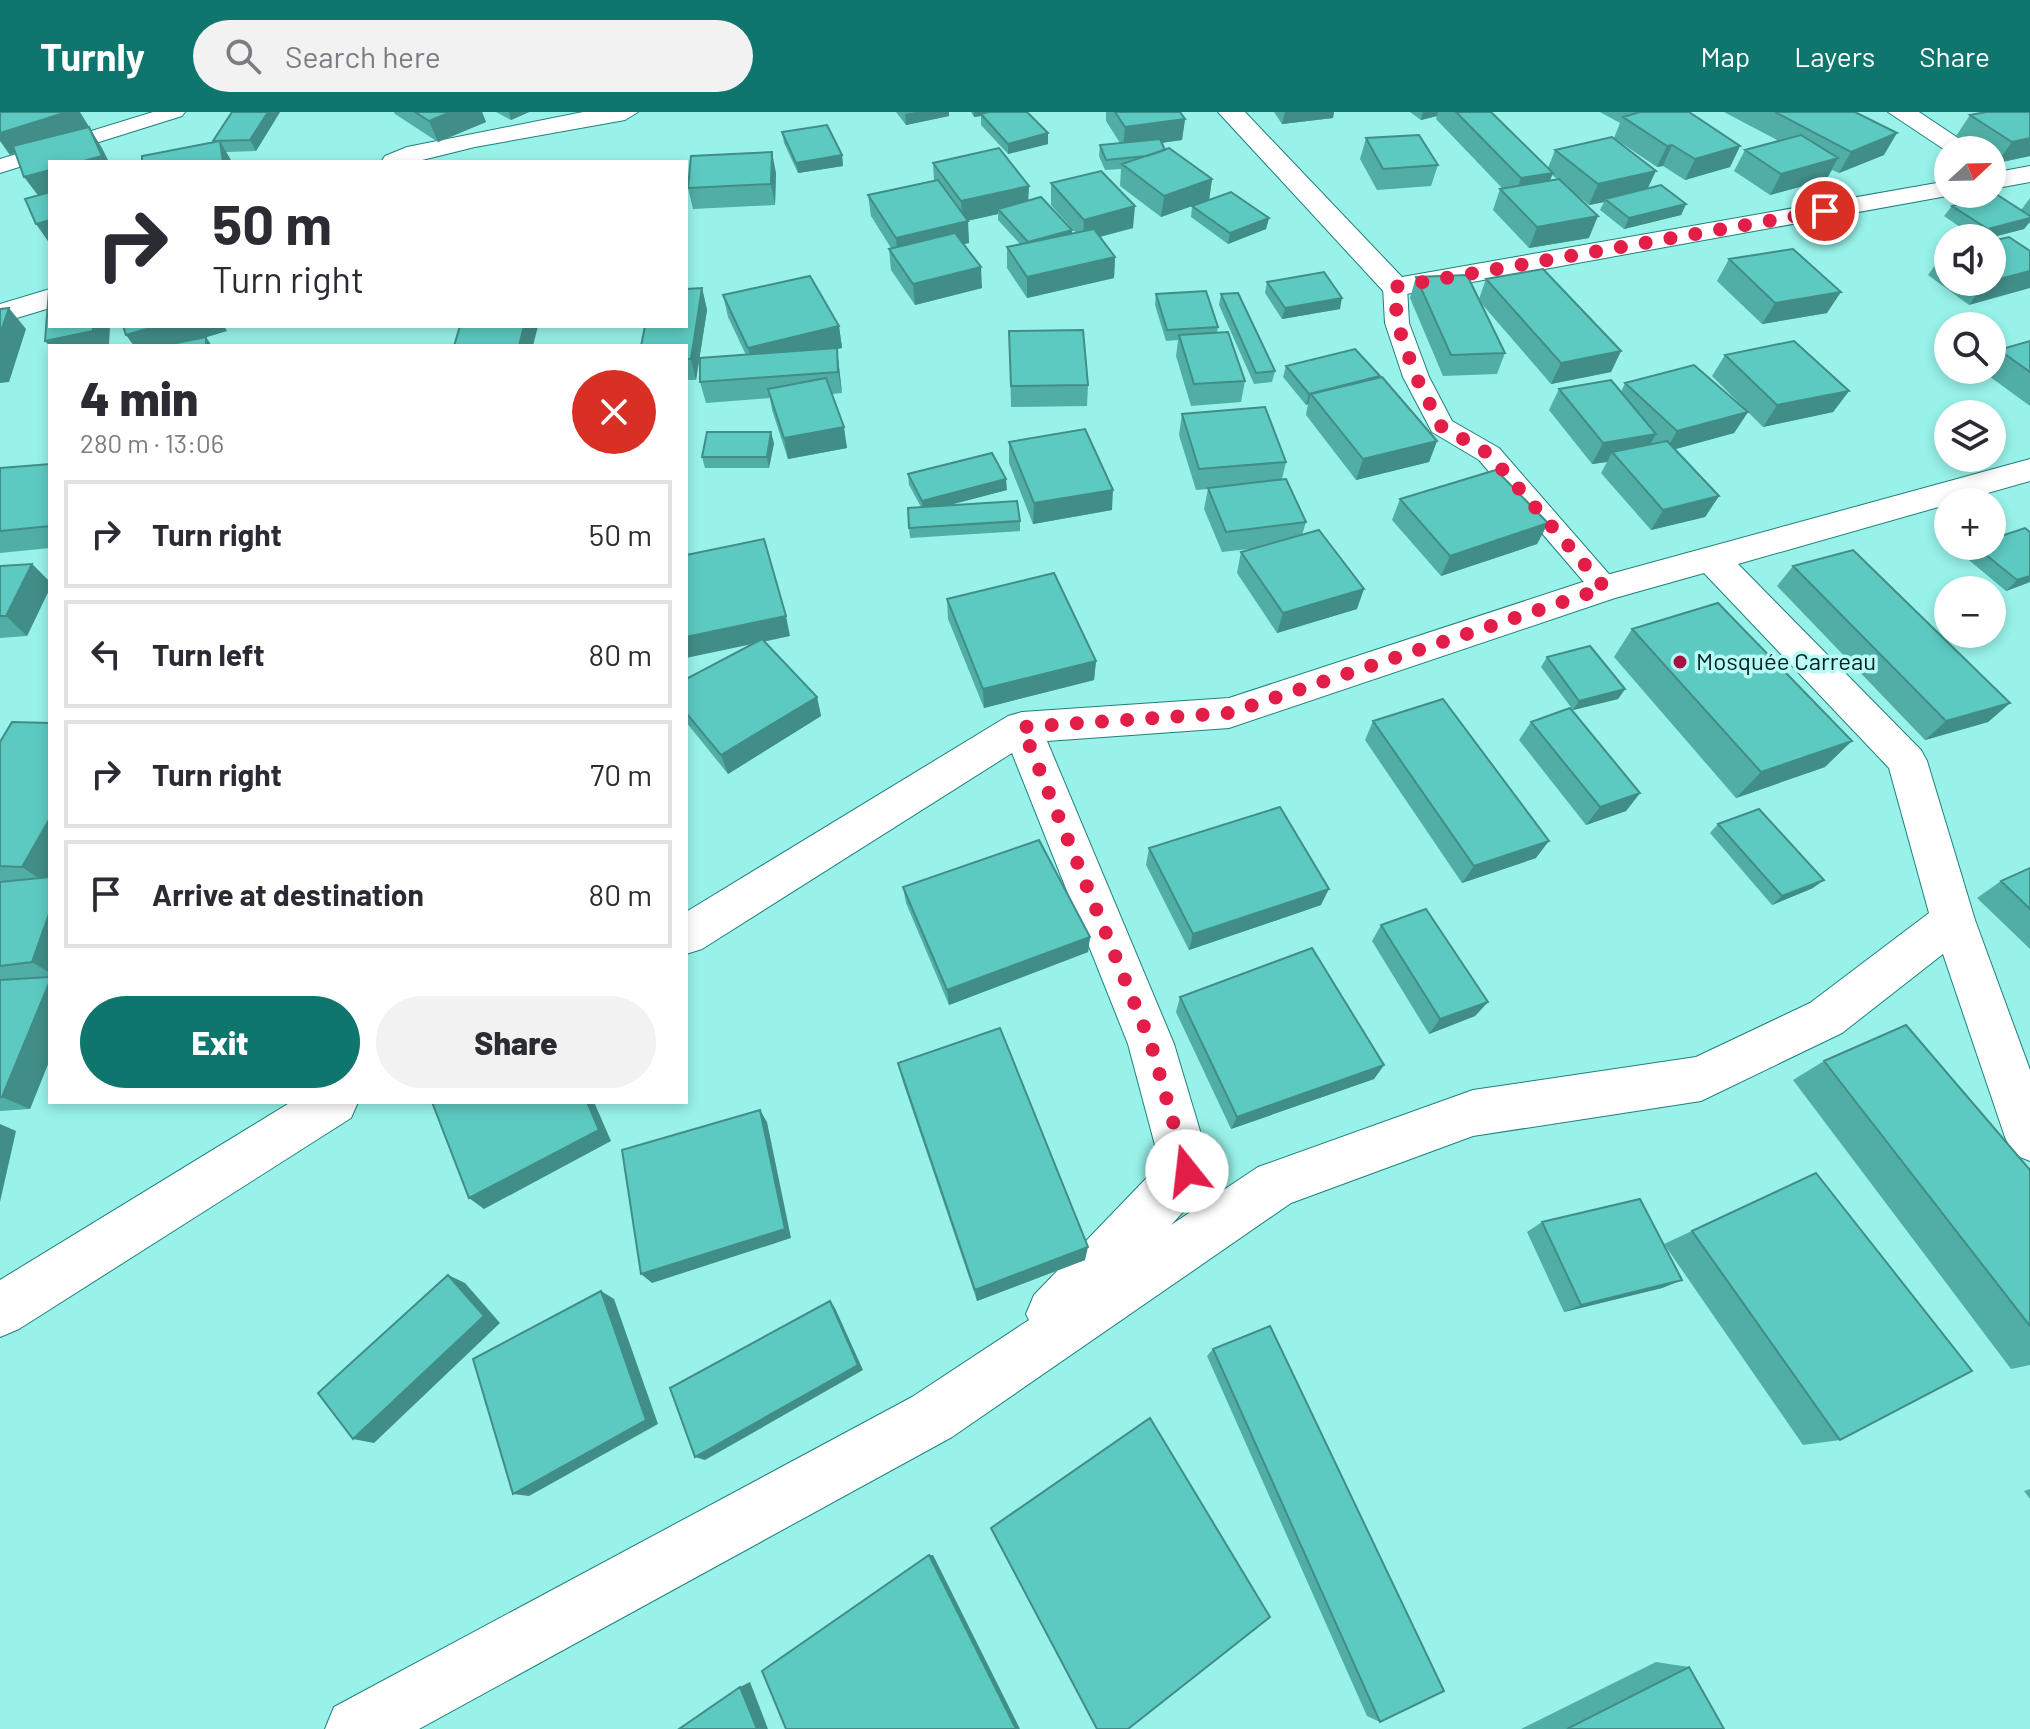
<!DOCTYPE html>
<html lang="en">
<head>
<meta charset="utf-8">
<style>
  :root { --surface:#fff; --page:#f2f2f3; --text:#2b2b33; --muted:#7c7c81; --line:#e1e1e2; --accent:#0f766e }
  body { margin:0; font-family:Barlow,sans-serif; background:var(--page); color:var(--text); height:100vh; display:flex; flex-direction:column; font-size:30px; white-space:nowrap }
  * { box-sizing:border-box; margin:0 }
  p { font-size:26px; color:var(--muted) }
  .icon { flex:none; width:44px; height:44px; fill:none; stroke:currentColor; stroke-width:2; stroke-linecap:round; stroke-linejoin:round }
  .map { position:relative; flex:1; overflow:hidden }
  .drawer { position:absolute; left:48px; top:232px; width:640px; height:760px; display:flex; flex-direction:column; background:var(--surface); border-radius:0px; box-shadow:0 4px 12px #0003 }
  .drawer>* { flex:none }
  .banner { position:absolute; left:48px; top:48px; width:640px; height:168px; border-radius:0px; box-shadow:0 4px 12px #0003; background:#fff; color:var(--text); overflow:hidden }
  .needle { width:52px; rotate:68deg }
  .controls { position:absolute; left:1934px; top:24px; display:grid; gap:16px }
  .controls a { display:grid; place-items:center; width:72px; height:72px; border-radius:50%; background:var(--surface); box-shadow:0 4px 12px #0003; font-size:40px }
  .pin { position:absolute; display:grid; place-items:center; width:68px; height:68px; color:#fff; margin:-34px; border:4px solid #fff; border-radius:50%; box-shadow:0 2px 8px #0007 }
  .me { position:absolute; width:88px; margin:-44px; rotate:344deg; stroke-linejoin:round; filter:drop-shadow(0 0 6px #0008) }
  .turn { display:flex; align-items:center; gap:28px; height:168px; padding:0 32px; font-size:36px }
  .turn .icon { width:104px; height:104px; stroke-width:2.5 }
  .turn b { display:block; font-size:56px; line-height:68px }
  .round { display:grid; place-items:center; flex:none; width:84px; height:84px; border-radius:42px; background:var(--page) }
  .overview { display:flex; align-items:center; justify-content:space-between; height:136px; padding:0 32px }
  h1 { font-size:48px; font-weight:800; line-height:60px }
  .primary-button { display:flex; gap:16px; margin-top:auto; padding:16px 32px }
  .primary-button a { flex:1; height:92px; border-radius:48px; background:var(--accent); color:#fff; font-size:32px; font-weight:800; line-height:92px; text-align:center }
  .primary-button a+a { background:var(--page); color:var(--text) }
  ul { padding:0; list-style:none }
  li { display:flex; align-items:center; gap:24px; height:108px; margin:0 16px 12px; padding:0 16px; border:4px solid var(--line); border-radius:0px }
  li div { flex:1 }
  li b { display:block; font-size:30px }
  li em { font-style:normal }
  header { display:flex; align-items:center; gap:48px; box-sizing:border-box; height:112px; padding:0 40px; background:var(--accent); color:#fff }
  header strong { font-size:38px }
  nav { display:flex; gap:44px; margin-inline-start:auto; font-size:28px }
  .search { width:560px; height:72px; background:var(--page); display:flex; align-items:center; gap:20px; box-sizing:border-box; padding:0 28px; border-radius:44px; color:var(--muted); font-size:30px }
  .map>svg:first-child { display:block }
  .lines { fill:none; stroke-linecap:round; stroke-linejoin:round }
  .lane-casing { stroke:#1f817b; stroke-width:2 }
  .street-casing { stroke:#1f817b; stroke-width:2 }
  .lane { fill:#fff; fill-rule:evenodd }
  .street { fill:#fff; fill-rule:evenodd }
  .wall { fill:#50aea6; fill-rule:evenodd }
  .shaded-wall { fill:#418d87 }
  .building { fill:#5dcac1; stroke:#418d87; stroke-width:2 }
  .route { stroke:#e11d48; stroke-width:14; stroke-dasharray:0 25.2 }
  .poi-dot { fill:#a61147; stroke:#b6fcf4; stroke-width:3 }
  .labels { text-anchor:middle; stroke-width:7; stroke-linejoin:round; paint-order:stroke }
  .poi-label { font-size:24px; fill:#03201e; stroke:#b6fcf4; text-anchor:start }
</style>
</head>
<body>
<header>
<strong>Turnly</strong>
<div class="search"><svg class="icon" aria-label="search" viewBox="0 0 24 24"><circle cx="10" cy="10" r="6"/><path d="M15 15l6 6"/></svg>Search here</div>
<nav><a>Map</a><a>Layers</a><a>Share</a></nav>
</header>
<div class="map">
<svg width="2030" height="1617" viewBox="0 0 2030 1617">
  <rect width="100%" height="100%" fill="#98f2e9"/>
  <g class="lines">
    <!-- lane casing -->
    <g class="lane-casing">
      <path id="lane" d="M153 0H185L182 4 0 61V47Z
        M1395 168 1407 175 1409 211 1429 265 1452 309 1499 336 1615 469 1620 476 1615 483 1605 487 1595 483 1479 348 1432 320 1403 265 1385 211 1383 175Z"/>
    </g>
    <!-- street casing -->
    <g class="street-casing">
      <path id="street" d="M583 0H638L625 8 475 35 414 50H381L385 44 407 35Z
        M1218 0H1245L1402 165 1948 69V82H1958L1395 184 1385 181Z
        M1888 0H1919L1976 38 1948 40Z
        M2030 54V70L1992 77V61Z
        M50 177V196L0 211V192Z
        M2030 347V369L1738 452 1921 638 1927 649 1975 808 2030 958V1049L2013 1042 2005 1025 1943 842 1842 921 1701 989 1473 1024 1291 1091 952 1325 419 1617H325L334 1595 912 1285 1029 1208 1026 1202 1034 1183 1160 1052 1128 932 1012 641 702 837 686 842V800L1008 604 1022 600 1229 586 1592 467ZM1704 461 1889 656 1929 801 1810 891 1696 945 1473 978 1258 1055 1171 1113 1205 1076 1212 1059 1174 932 1047 629 1229 616 1615 486Z
        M291 990H358L351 1006 19 1217 0 1225V1168Z"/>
    </g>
    <!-- lane -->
    <use href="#lane" class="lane"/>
    <!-- street -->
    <use href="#street" class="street"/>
  </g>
  <!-- wall -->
  <path class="wall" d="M280 0 256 39 226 40 213 29Z
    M394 0H482L486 10 438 30 395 2Z
    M496 0H529L511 8Z
    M896 0H949V4L906 13Z
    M971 0H1027L1048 32 1008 42 981 13V4L974 5Z
    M1106 0H1180L1185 7 1182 28 1161 31 1165 38 1212 67 1209 88 1161 105 1120 74 1121 57 1105 58 1099 44 1100 33 1120 31 1106 9Z
    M1274 0H1334L1333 6 1282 12Z
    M1410 0H1491L1548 56 1555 38 1686 92 1681 103 1624 117 1600 98 1604 90 1589 93 1573 80 1589 126 1529 136 1493 98 1500 77H1503L1436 7 1437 4 1421 8ZM1552 63 1557 67 1550 69Z
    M1600 0H1689L1740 34 1730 55 1685 68 1663 54 1657 55 1614 26 1620 11Z
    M1724 0H1855L1884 43 1839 61 1832 58 1826 68 1770 83 1734 59 1745 38 1779 29Z
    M1986 0 2030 44 1997 51 1992 48V38H1977L1956 24 1970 3Z
    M782 20 842 43 843 54 798 61 784 31Z
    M1366 26 1438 53 1431 74 1377 78 1360 47Z
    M933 51 1029 88 1072 121H1076L1051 93V71L1133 116 1100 125 1115 145 1114 166 1027 186 1007 156V135L1020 132 998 108V102L967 109 969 131 963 132 982 176 915 193 891 158 889 137 891 136 871 104 868 83 934 68Z
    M776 61 775 93 693 97 688 76Z
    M2030 86V112L2029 111 2024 117 1989 126H1976L1944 104 1952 94 2021 98Z
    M1192 94 1269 106 1266 117 1228 132 1191 105Z
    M2030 139 1969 193 1928 163 1943 142 1948 141V170H1992Z
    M1729 147 1827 201 1762 212 1717 169Z
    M1416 165 1479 187 1486 167 1621 239 1611 260 1551 272 1481 191 1505 241 1497 262 1443 264 1410 186Z
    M1267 170 1340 197 1282 207 1265 181Z
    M702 176 707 198 696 268H686V234Z
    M1156 182 1218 215 1217 220 1245 269 1241 290 1191 294 1176 244 1178 228 1166 229 1155 193Z
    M1221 182 1275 259 1272 270 1254 272 1219 193Z
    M723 183 839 214 842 236 837 237 842 281 832 282 847 336 788 347 772 298 770 286 706 291 700 270 746 243 728 205Z
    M1009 219 1088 273 1087 294 1011 295Z
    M2030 229V294L1982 259 1992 258V247L1999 238Z
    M1725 243 1849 279 1833 300 1763 315 1712 264Z
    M1286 254 1379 266 1437 329 1429 350 1356 368 1306 303 1308 292 1306 293 1283 265Z
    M1625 271 1748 300 1734 321 1675 337 1719 384 1705 405 1651 418 1601 361 1607 350 1592 352 1549 298 1559 277 1621 280Z
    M1182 302 1286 350 1282 367 1306 410 1302 423 1357 497 1277 521 1237 461 1241 440 1257 436 1222 440 1204 397 1208 377 1196 378 1179 323Z
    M1009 330 1112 398 1033 412 1009 351Z
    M774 331 769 356H705L702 345Z
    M50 352V436L0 441V356Z
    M908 362 1007 378 945 394 1020 409V419L910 426 909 416 921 395 909 373Z
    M1400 387 1548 411 1537 432 1441 464 1392 408Z
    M2030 420V470L2006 479 1964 444 1974 434H1992Z
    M32 452 50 470V476L27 524 0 526V454Z
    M1793 454 2010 591 1988 610 1925 628 1777 474Z
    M947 487 1096 549 1094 568 984 596 948 507Z
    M1632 517 1825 655 1736 686 1614 545Z
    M790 524 764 529 817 585 821 604 728 662 686 610V567L751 532Z
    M1547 545 1625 577 1618 587 1573 598 1541 555Z
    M1373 609 1536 746 1462 771 1365 628Z
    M1531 610 1640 681 1626 699 1586 713 1519 628Z
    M50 611V947L30 997 0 999V630Z
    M1718 712 1813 776 1772 793 1710 721Z
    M1149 736 1321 793 1189 838 1146 753Z
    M2030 756V837L1977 786 2001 769Z
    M903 775 1090 825 1088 840 949 893 906 791Z
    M1381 813 1488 890 1475 904 1429 922 1372 829Z
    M1180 885 1384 953 1374 967 1231 1017 1176 900Z
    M1824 949 2030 1058V1253L2011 1257 1793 968Z
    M898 951 1085 1148 977 1189 903 970Z
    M1816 1061 1840 1328 1803 1333 1664 1132Z
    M1542 1110 1682 1168 1662 1176 1564 1200 1527 1120Z
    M1213 1237 1380 1610 1367 1604 1207 1244Z
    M2030 1377V1387L2024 1379Z
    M1656 1550 1689 1555 1724 1617H1521Z"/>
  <!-- shaded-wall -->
  <path class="shaded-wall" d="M67 0H80L102 36 109 50H80L90 18 10 43 0 29V21Z
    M268 0H280L256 39 250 28Z
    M451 0H482L486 10 438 30 429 9Z
    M509 0H529L511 8Z
    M916 0H949V4L906 13 905 2Z
    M974 0H1006L981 2V4L974 5Z
    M1285 0H1334L1333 6 1282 12Z
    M1423 0H1438L1437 4 1421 8Z
    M1185 7 1182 28 1123 36 1125 15Z
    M1048 21V32L1008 42V32Z
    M1897 21 1884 43 1839 61 1851 40Z
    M2030 26V44L1997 51 2012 30Z
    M220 29 232 50H223Z
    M1672 33 1663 54 1657 55 1667 34Z
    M1740 34 1730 55 1685 68 1695 47Z
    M772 40 776 61 775 93 771 72Z
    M842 43 843 54 798 61 796 51Z
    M1838 46 1826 68 1770 83 1781 62Z
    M50 58V83L40 86 24 65Z
    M1656 59 1646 80 1605 87 1604 90 1589 93 1598 72Z
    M1553 61 1544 82 1513 87 1521 66Z
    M1212 67 1209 88 1161 105 1164 84Z
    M1029 74 1028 95 998 97V102L962 110 961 89Z
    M1686 92 1681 103 1624 117 1629 106Z
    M1135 94 1133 116 1083 129 1084 108Z
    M1598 104 1589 126 1529 136 1537 115Z
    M1269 106 1266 117 1228 132 1230 121Z
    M2030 106V109L2024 117 1989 126H1982L1988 117Z
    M50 108V132L36 112Z
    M968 109 969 131 898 147 896 126Z
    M1072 118V129L1028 130Z
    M1115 145 1114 166 1027 186V165Z
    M981 155 982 176 915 193 913 172Z
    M2030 159V176L1969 193 1985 171Z
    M702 176 707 198 696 268 691 247Z
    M1841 180 1827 201 1762 212 1775 191Z
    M1342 186 1340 197 1282 207 1285 196Z
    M9 196 26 217 9 270 0 271V222Z
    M93 214H110L109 234 50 235 45 229Z
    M157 214H224L227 219 177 234H134L126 223Z
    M524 214H538L533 234H519Z
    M839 214 842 236 837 237 842 281 838 260 753 257 748 236Z
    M206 225 212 234H206Z
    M1621 239 1611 260 1551 272 1561 251Z
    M1380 264 1376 274 1311 282 1308 292 1306 293 1309 282Z
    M1849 279 1833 300 1763 315 1777 293Z
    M1748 300 1734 321 1665 340 1677 319Z
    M844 315 847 336 788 347 784 326Z
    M771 320 774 331 769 356 767 345Z
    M1656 322 1644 343 1612 340 1607 350 1592 352 1603 331Z
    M1437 329 1429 350 1356 368 1363 347Z
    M1006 367 1007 378 923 400 922 389Z
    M1113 378 1112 398 1033 412 1034 391Z
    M1719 384 1705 405 1651 418 1663 398Z
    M1548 411 1537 432 1441 464 1450 444Z
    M32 452 50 470V476L27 524 6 504Z
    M2030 464V470L2006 479 2017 468Z
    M1364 477 1357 497 1277 521 1283 501Z
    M786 504 790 524 686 546V525Z
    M1096 549 1094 568 984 596 983 577Z
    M1625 577 1618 587 1573 598 1579 589Z
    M817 585 821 604 728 662 721 643Z
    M2010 591 1988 610 1925 628 1946 609Z
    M1852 629 1825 655 1736 686 1761 660Z
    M1640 681 1626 699 1586 713 1600 695Z
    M50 706V765L46 771 22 755Z
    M1549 729 1536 746 1462 771 1474 754Z
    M1824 768 1813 776 1772 793 1782 784Z
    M1329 777 1321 793 1189 838 1193 822Z
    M50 799V861L32 850Z
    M1090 825 1088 840 949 893 947 878Z
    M50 869V947L30 997 2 985Z
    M1488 890 1475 904 1429 922 1440 907Z
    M1384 953 1374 967 1231 1017 1237 1005Z
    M587 990H594L611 1029 484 1097 469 1086Z
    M760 998 767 1010 791 1126 652 1171 641 1162Z
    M0 1012 16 1019 0 1090Z
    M1088 1135 1085 1148 977 1189 975 1178Z
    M448 1163 465 1171 500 1211 374 1331 353 1327Z
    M1682 1168 1662 1176 1564 1200 1581 1193Z
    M601 1179 614 1187 658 1312 529 1384 513 1382Z
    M830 1189 835 1196 863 1258 705 1348 695 1345Z
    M929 1443H933L1020 1617H1016Z
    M750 1570 768 1617H757L740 1575Z"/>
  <!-- building -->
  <path class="building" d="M0 0H67L0 21Z
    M232 0H268L250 28 213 29Z
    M415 0H451L429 9Z
    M989 0H1027L1048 21 1008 32 981 2Z
    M1115 0H1180L1185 7 1125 15Z
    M1456 0H1491L1553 61 1521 66Z
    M1640 0H1689L1740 34 1695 47 1672 33 1667 34 1623 5Z
    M1775 0H1855L1897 21 1851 40Z
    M1986 0H2030V26L2012 30 1970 3Z
    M827 13 842 43 796 51 782 20Z
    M89 15 102 44 80 50H50V58L24 65 13 34Z
    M1419 23 1438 53 1383 57 1366 26Z
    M1801 23 1838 46 1781 62 1745 38Z
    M1612 25 1656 59 1598 72 1555 38Z
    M1160 27 1165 38 1147 44 1106 48 1100 33Z
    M220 29 223 50H142V44Z
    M999 36 1029 74 961 89 933 51Z
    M1169 36 1212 67 1164 84 1122 52Z
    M772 40 771 72 688 76 691 44Z
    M1101 59 1135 94 1084 108 1051 71Z
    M1559 67 1598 104 1537 115 1500 77Z
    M938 68 968 109 896 126 868 83Z
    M1661 73 1686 92 1629 106 1605 87Z
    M50 80V108L36 112 25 87Z
    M1231 80 1269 106 1230 121 1192 94Z
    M1996 82 2030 104V106L1988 117 1952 94Z
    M1041 85 1072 118 1028 130 998 97Z
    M1094 117 1115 145 1027 165 1007 135Z
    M955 121 981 155 913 172 889 137Z
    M2009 125 2030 139V159L1992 169V129Z
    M1793 137 1841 180 1775 191 1729 147Z
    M1543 157 1621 239 1561 251 1486 167Z
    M1324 160 1342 186 1285 196 1267 170Z
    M1467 163 1505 241 1451 243 1416 165Z
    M810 164 839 214 748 236 723 183Z
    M702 176 691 247H686V234H641L645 214H686V177Z
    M50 177V214H93V219L45 229 49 178Z
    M1206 179 1218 215 1167 218 1156 182Z
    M1238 181 1275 259 1256 261 1221 182Z
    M9 196 0 222V197Z
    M123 214H157L126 223Z
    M460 214H524L519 234H454Z
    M1083 218 1088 273 1011 274 1009 219Z
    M1228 220 1245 269 1194 272 1179 223Z
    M206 225V234H162Z
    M1794 229 1849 279 1777 293 1725 243Z
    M2030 229V260L1999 238Z
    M837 236 838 260 700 270V246Z
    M1355 237 1380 264 1309 282 1286 254Z
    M1694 253 1748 300 1677 319 1625 271Z
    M1382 265 1437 329 1363 347 1311 282Z
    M826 266 844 315 784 326 768 277Z
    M1611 268 1656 322 1603 331 1559 277Z
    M1265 295 1286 350 1199 357 1182 302Z
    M1085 317 1113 378 1034 391 1009 330Z
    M707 320H771L767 345H702Z
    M1667 329 1719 384 1663 398 1612 340Z
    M992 341 1006 367 922 389 908 362Z
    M50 352V414L0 419V356Z
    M1496 358 1548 411 1450 444 1400 387Z
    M1286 367 1306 410 1226 420 1208 376Z
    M1017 389 1020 409 909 416 908 396Z
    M2025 416 2030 420V464L2017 468 1975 434H1992V427Z
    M1319 418 1364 477 1283 501 1241 440Z
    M764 427 786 504 686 525V443Z
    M1853 438 2010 591 1946 609 1793 454Z
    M32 452 6 504H0V454Z
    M1054 461 1096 549 983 577 947 487Z
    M1718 491 1852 629 1761 660 1632 517Z
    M762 527 817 585 721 643 686 601V567Z
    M1590 534 1625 577 1579 589 1547 545Z
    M1443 587 1549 729 1474 754 1373 609Z
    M1570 596 1640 681 1600 695 1531 610Z
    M12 610 50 611V706L22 755 0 754V630Z
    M1280 695 1329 777 1193 822 1149 736Z
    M1759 697 1824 768 1782 784 1718 712Z
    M1039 728 1090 825 947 878 903 775Z
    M2030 756V797L2001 769Z
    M50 765V799L32 850 0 854V770Z
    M1426 797 1488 890 1440 907 1381 813Z
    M1312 836 1384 953 1237 1005 1180 885Z
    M50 865V869L2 985H0V868Z
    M1906 913 2030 1058V1214L1824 949Z
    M1000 916 1088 1135 975 1178 898 951Z
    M432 990H587L599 1018 469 1086Z
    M760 998 785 1117 641 1162 622 1038Z
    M1816 1061 1972 1259 1840 1328 1692 1119Z
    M1640 1087 1682 1168 1581 1193 1542 1110Z
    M448 1163 484 1204 353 1327 318 1281Z
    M601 1179 646 1308 513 1382 473 1247Z
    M830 1189 858 1253 695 1345 670 1276Z
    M1270 1214 1444 1579 1380 1610 1213 1237Z
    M1150 1306 1270 1505 1128 1617H1097L991 1416Z
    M929 1443 1016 1617H786L762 1559Z
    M1689 1555 1724 1617H1567Z
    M740 1575 757 1617H679Z"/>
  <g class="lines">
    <!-- route -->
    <path class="route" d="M1187 1059 1151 932 1022 615 1229 601 1605 476 1489 342 1441 314 1416 265 1397 211 1395 175 1825 99"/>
  </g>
  <!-- markers -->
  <circle class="poi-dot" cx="1680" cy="550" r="8"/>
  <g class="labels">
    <!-- poi labels -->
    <g class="poi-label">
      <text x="1696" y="558">Mosquée Carreau</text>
    </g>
  </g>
</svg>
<div class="controls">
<a><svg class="needle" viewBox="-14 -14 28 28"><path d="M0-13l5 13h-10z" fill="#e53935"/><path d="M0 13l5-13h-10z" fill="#7c7c81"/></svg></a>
<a><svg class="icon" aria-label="sound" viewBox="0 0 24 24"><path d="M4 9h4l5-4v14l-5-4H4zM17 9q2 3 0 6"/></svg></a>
<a><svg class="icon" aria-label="search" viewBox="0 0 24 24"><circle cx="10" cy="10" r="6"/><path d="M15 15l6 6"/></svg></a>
<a><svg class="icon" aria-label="layers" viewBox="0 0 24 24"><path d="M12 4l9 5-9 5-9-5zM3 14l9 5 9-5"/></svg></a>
<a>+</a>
<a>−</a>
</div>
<div class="pin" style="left:1825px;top:99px;background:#d93025"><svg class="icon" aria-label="arrive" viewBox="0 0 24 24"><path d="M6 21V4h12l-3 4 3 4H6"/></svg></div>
<svg class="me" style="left:1187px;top:1059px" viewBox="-20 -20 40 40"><circle r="19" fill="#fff"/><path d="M0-13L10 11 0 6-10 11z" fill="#e11d48"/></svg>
<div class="banner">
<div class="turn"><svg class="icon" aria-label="right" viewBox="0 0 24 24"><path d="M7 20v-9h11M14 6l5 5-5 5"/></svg><div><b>50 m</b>Turn right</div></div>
</div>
<section class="drawer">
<div class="overview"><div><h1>4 min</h1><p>280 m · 13:06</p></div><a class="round" style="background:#d93025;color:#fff"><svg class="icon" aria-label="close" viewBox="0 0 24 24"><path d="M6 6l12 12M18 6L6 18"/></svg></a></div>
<ul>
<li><svg class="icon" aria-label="right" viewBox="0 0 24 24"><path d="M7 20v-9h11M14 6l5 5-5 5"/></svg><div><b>Turn right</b></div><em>50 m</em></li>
<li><svg class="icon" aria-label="left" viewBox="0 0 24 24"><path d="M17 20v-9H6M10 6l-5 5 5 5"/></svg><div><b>Turn left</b></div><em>80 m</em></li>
<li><svg class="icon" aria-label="right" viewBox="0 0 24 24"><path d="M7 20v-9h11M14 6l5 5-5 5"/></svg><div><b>Turn right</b></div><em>70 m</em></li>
<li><svg class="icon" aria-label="arrive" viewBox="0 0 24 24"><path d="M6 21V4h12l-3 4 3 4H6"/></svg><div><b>Arrive at destination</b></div><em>80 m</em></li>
</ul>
<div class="primary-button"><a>Exit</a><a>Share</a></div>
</section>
</div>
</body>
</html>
